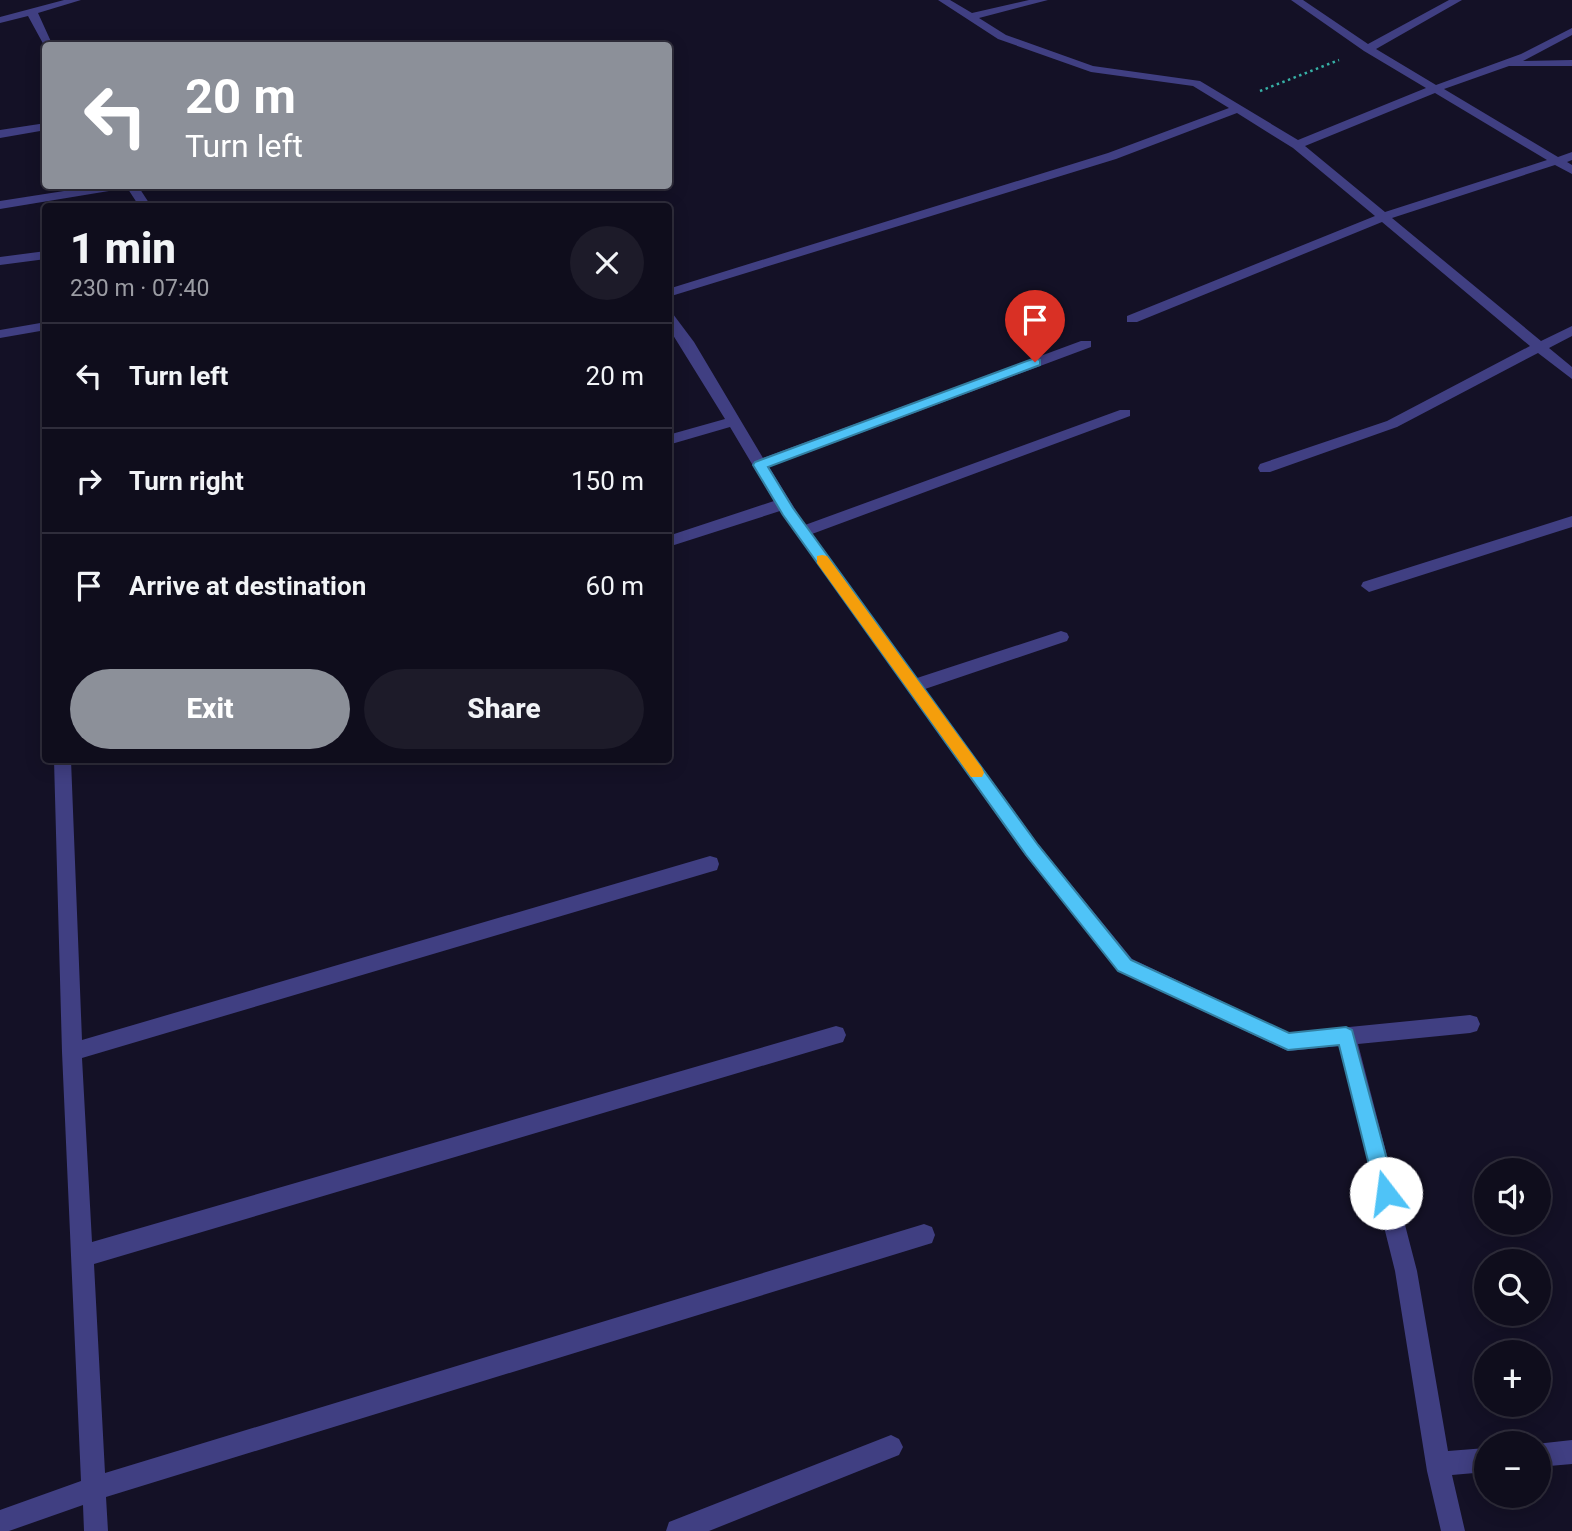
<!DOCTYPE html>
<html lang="en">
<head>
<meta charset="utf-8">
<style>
  :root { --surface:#0f0d1c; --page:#1d1b29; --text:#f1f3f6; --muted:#9b9ca3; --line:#2f2d3b; --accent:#8c9099 }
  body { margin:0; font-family:Roboto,sans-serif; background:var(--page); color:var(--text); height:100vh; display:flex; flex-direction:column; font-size:26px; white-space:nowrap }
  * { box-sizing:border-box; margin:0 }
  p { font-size:23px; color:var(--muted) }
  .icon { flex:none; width:38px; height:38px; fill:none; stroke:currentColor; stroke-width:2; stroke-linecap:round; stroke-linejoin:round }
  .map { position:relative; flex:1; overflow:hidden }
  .drawer { position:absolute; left:42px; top:203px; width:630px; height:560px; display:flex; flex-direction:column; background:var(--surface); border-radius:7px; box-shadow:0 4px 18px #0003,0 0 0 2px var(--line) }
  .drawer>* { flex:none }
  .top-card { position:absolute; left:42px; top:42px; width:630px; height:147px; border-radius:7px; box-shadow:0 4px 18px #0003,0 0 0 2px var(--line); background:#8c9099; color:#fff; overflow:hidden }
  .buttons { position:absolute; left:1474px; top:1158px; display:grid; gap:14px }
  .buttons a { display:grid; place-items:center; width:77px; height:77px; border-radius:50%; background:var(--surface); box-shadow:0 4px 18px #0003,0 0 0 2px var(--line); font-size:35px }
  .pin { position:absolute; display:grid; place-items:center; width:60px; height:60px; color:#fff; margin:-72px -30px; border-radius:50% 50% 50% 0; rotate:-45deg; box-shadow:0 0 7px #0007 }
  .pin .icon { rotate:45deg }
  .me { position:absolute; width:77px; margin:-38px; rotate:345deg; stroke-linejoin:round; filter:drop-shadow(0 0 5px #0008) }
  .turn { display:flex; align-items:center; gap:24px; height:147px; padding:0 28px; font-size:32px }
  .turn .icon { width:91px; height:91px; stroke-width:2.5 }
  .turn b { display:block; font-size:49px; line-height:60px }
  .round { display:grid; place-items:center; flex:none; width:74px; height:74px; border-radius:37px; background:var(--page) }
  .overview { display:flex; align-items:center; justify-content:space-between; height:119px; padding:0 28px }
  h1 { font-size:42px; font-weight:800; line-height:52px }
  .action { display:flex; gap:14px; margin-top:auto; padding:14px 28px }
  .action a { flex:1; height:80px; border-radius:42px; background:var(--accent); color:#fff; font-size:28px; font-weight:800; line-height:80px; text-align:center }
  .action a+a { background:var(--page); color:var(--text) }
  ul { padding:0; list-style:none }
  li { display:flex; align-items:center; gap:21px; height:105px; padding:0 28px; border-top:2px solid var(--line) }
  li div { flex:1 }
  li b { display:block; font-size:26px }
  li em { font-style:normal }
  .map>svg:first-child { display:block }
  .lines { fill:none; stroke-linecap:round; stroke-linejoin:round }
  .path { stroke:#37b1a6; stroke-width:2.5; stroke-dasharray:2.5 3.5; stroke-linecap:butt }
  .minor { fill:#403f82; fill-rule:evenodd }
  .route { fill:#4fc3f7; stroke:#337fa1; stroke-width:2 }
  .slow { fill:#f59e0b }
</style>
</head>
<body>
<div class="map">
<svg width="1572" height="1531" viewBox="0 0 1572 1531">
  <rect width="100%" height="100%" fill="#141126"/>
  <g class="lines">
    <!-- path -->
    <path class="path" d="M1260 91 1339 60"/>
    <!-- minor -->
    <path class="minor" d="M64 0H81L38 13 53 46H46V49L28 16 0 23V17Z
      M938 0H950L972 13 1029 0H1048L979 18 1006 35 1093 66 1200 81 1298 140 1426 88 1364 51 1291 0H1303L1368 44 1449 0H1462L1376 49 1436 85 1521 54 1572 28V35L1523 61 1572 60V66H1509L1444 89 1558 157 1572 152V160L1567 162 1572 165V174L1555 165 1392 218 1541 341 1572 326V336L1549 348 1572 367V379L1538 353 1397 427 1270 472H1260L1258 468 1260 464 1387 421 1530 346 1382 222 1137 322H1127V316L1375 216 1293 148 1237 113 1116 159 668 297V289L1108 153 1229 108 1193 86 1091 72 998 39ZM1435 93 1547 160 1385 212 1305 146Z
      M46 123V130L0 138V130Z
      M96 186H121L115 190 0 209V201Z
      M126 186H138L151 206H139Z
      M46 251V259L0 265V257Z
      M668 313 673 314 694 342 763 458 1081 341H1091V347L769 467 805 525 1120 410H1130V416L812 534 917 678 1061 631 1067 633 1069 637 1067 641 925 689 1038 844 1132 959 1289 1033 1470 1015 1477 1017 1480 1024 1477 1031 1470 1033 1358 1044 1417 1271 1448 1451 1486 1448V1472L1452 1475 1465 1531H1441L1427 1471 1395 1271 1339 1046 1288 1051 1118 971 1026 856 780 511 668 547V536L774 501 730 427 668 445V435L725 419 668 327Z
      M46 322V330L0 338V330Z
      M1572 516V527L1369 592 1361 586 1363 582Z
      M54 760H71L82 1040 710 856 717 858 719 864 717 870 710 872 82 1058 92 1242 836 1026 843 1028 846 1035 843 1042 836 1044 94 1264 105 1473 924 1224 932 1227 935 1235 932 1243 106 1497 108 1531H84L83 1505 9 1531H0V1510L81 1481 62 1052Z
      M891 1435 899 1439 903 1447 899 1455 709 1531H666L669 1522Z
      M1572 1440V1464L1538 1467 1536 1444Z"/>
  </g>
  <!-- route -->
  <path class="route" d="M1035 358 1040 360V365L768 467 793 508 1038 845 1131 960 1289 1033 1346 1027 1352 1030 1396 1193 1393 1200 1386 1202 1379 1200 1376 1193 1339 1045 1288 1050 1118 971 1026 855 783 515 753 465 755 462Z"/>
  <!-- slow -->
  <path class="slow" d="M822 555 827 556 982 768 984 773 982 777H971L817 563V556Z"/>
</svg>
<div class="buttons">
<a><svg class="icon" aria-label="sound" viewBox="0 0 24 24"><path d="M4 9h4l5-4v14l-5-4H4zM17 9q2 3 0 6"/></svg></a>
<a><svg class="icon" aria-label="search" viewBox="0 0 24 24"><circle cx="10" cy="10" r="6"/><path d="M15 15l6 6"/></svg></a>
<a>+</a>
<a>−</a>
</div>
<div class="pin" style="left:1035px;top:362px;background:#d93025"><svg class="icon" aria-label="arrive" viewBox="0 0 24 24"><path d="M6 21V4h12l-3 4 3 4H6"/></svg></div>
<svg class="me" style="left:1386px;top:1193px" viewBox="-20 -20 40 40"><circle r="19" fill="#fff"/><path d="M0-13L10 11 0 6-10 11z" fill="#4fc3f7"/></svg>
<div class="top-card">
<div class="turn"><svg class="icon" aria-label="left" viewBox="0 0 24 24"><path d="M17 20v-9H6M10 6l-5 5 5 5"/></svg><div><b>20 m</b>Turn left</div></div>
</div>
<section class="drawer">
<div class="overview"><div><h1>1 min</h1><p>230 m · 07:40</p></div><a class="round"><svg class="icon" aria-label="close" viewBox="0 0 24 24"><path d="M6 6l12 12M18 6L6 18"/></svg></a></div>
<ul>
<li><svg class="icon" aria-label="left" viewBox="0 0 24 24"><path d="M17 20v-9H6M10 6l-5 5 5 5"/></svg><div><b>Turn left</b></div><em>20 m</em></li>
<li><svg class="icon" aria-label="right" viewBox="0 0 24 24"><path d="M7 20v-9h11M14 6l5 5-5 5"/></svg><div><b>Turn right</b></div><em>150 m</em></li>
<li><svg class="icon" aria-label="arrive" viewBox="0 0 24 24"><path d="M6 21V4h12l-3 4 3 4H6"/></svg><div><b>Arrive at destination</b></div><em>60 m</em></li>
</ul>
<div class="action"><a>Exit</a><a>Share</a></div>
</section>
</div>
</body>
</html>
